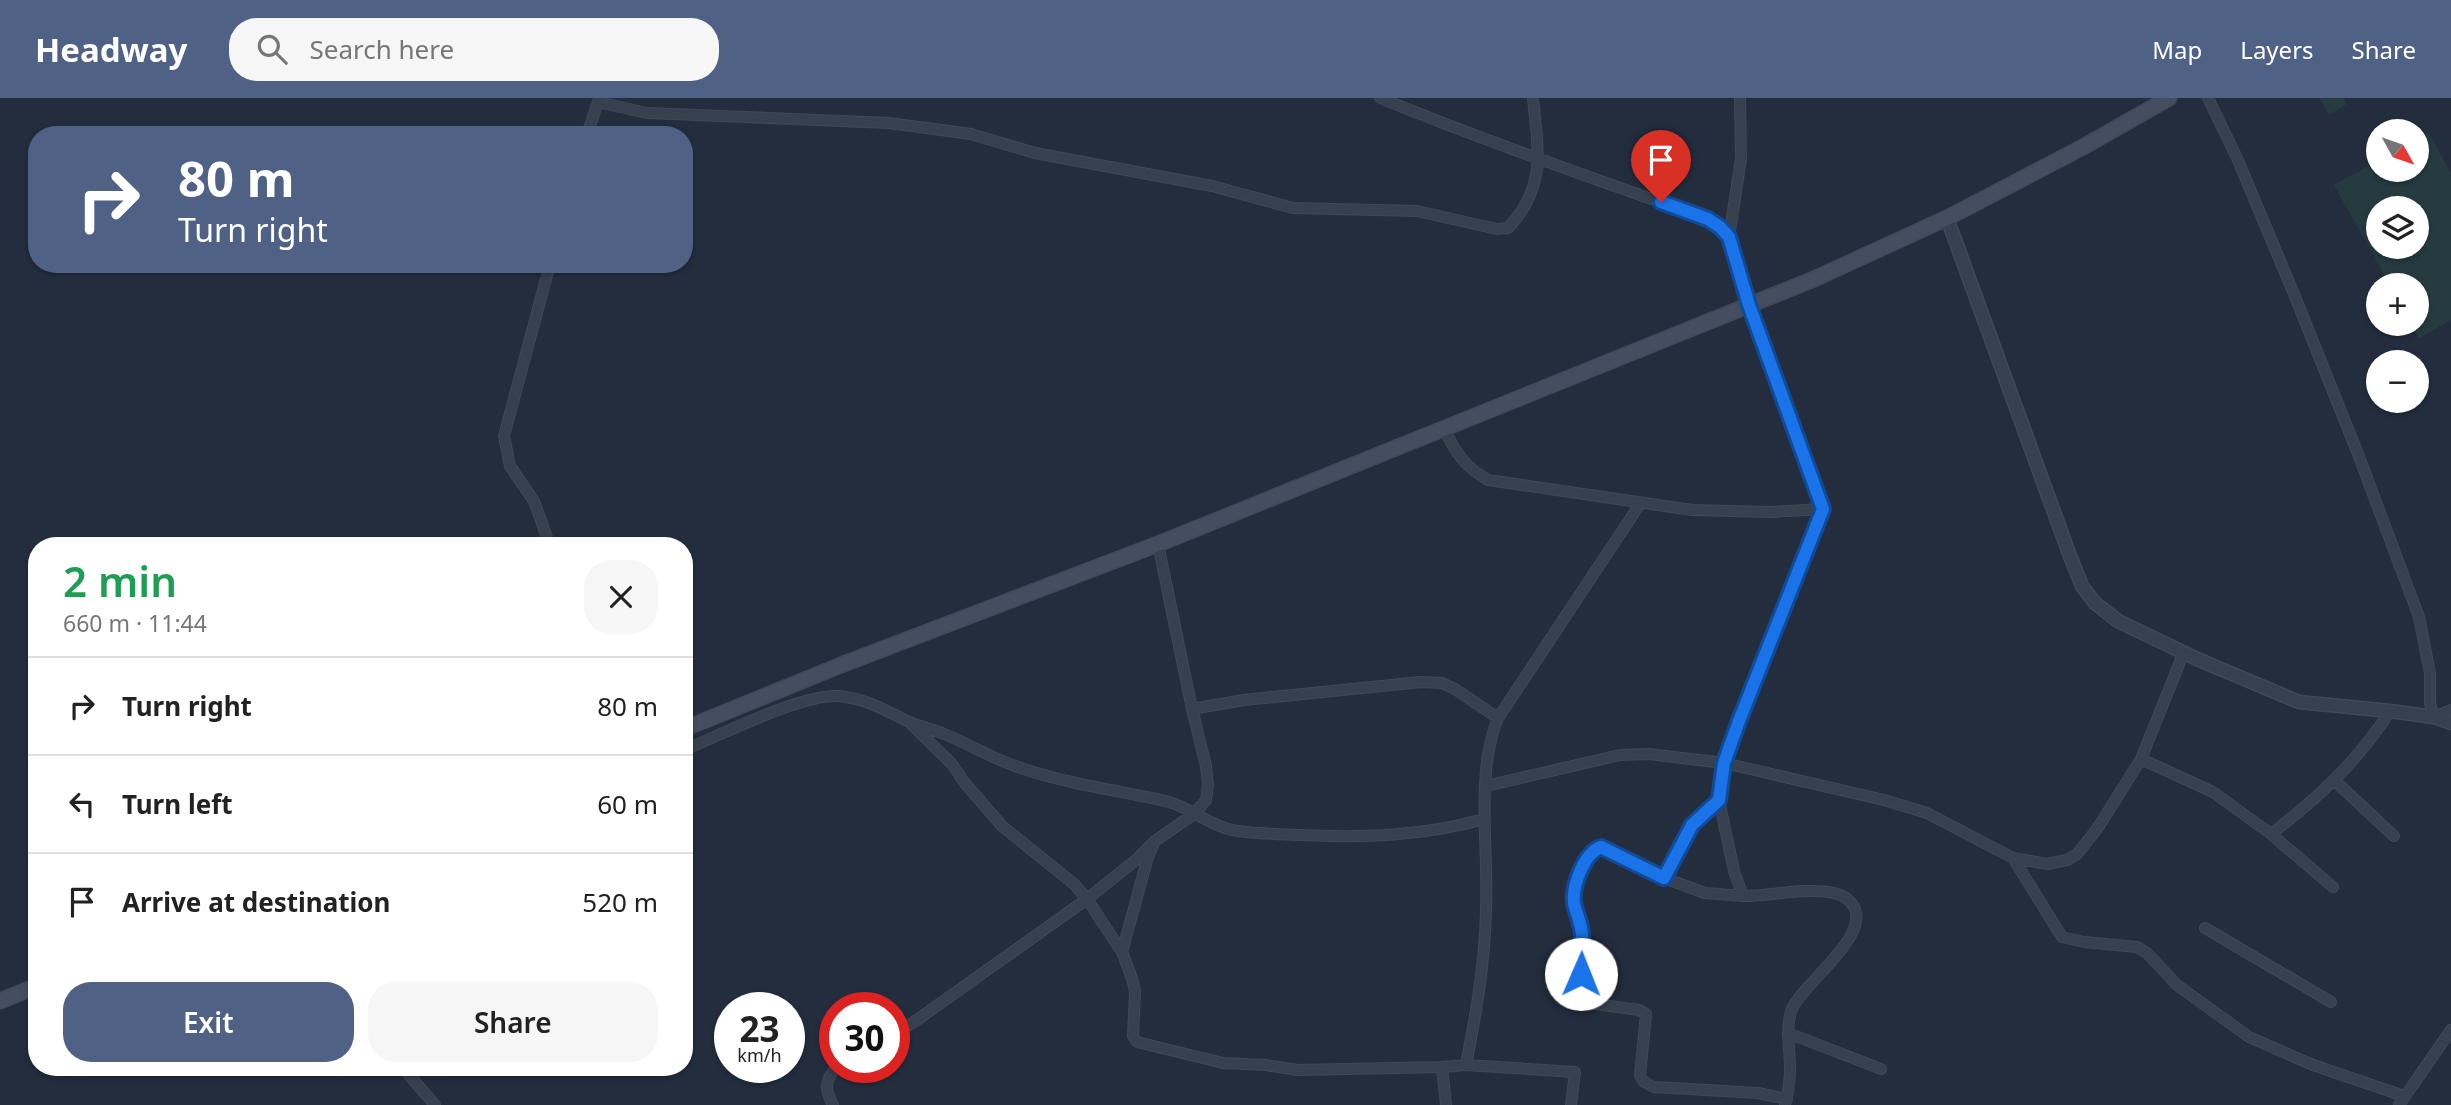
<!DOCTYPE html>
<html lang="en">
<head>
<meta charset="utf-8">
<style>
  :root { --surface:#fff; --page:#f6f6f6; --text:#222; --muted:#767676; --line:#e0e0e0; --accent:#4f6184 }
  body { margin:0; font-family:"Noto Sans",sans-serif; background:var(--page); color:var(--text); height:100vh; display:flex; flex-direction:column; font-size:26px; white-space:nowrap }
  * { box-sizing:border-box; margin:0 }
  p { font-size:23px; color:var(--muted) }
  .icon { flex:none; width:38px; height:38px; fill:none; stroke:currentColor; stroke-width:2; stroke-linecap:round; stroke-linejoin:round }
  .map { position:relative; flex:1; overflow:hidden }
  .side { position:absolute; left:28px; top:439px; width:665px; height:539px; display:flex; flex-direction:column; background:var(--surface); border-radius:28px; box-shadow:0 2px 5px #0004 }
  .side>* { flex:none }
  .top-card { position:absolute; left:28px; top:28px; width:665px; height:147px; border-radius:28px; box-shadow:0 2px 5px #0004; background:#4f6184; color:#fff; overflow:hidden }
  .needle { width:46px; rotate:130deg }
  .fabs { position:absolute; left:2366px; top:21px; display:grid; gap:14px }
  .fabs a { display:grid; place-items:center; width:63px; height:63px; border-radius:50%; background:var(--surface); box-shadow:0 2px 5px #0004; font-size:35px }
  .speed { position:absolute; left:714px; top:894px; display:flex; gap:14px; font-size:35px; font-weight:700; text-align:center }
  .speed>* { display:grid; place-content:center; width:91px; height:91px; border-radius:50%; background:var(--surface); box-shadow:0 2px 5px #0004; line-height:1 }
  .speed small { font-size:18px; font-weight:400 }
  .speed .limit { border:10px solid #d22; background:#fff; color:#111 }
  .pin { position:absolute; display:grid; place-items:center; width:60px; height:60px; color:#fff; margin:-72px -30px; border-radius:50% 50% 50% 0; rotate:-45deg; box-shadow:0 0 7px #0007 }
  .pin .icon { rotate:45deg }
  .me { position:absolute; width:77px; margin:-38px; rotate:1deg; stroke-linejoin:round; filter:drop-shadow(0 0 5px #0008) }
  .turn { display:flex; align-items:center; gap:24px; height:147px; padding:0 35px; font-size:32px }
  .turn .icon { width:91px; height:91px; stroke-width:2.5 }
  .turn b { display:block; font-size:49px; line-height:60px }
  .round { display:grid; place-items:center; flex:none; width:74px; height:74px; border-radius:28px; background:var(--page) }
  .overview { display:flex; align-items:center; justify-content:space-between; height:119px; padding:0 35px }
  h1 { font-size:42px; font-weight:600; line-height:52px; color:#1e9e55 }
  .action { display:flex; gap:14px; margin-top:auto; padding:14px 35px }
  .action a { flex:1; height:80px; border-radius:28px; background:var(--accent); color:#fff; font-size:28px; font-weight:600; line-height:80px; text-align:center }
  .action a+a { background:var(--page); color:var(--text) }
  ul { padding:0; list-style:none }
  li { display:flex; align-items:center; gap:21px; height:98px; padding:0 35px; border-top:2px solid var(--line) }
  li div { flex:1 }
  li b { display:block; font-size:26px }
  li em { font-style:normal }
  header { display:flex; align-items:center; gap:42px; box-sizing:border-box; height:98px; padding:0 35px; background:var(--accent); color:#fff }
  header strong { font-size:33px }
  nav { display:flex; gap:38px; margin-inline-start:auto; font-size:24px }
  .search { width:490px; height:63px; background:var(--page); display:flex; align-items:center; gap:18px; box-sizing:border-box; padding:0 24px; border-radius:28px; color:var(--muted); font-size:26px }
  .map>svg:first-child { display:block }
  .green { fill:#253b3f; fill-rule:evenodd }
  .lines { fill:none; stroke-linecap:round; stroke-linejoin:round }
  .minor-casing { stroke:#404957; stroke-width:12 }
  .tertiary-casing { stroke:#404957; stroke-width:15 }
  .secondary-casing { stroke:#404957; stroke-width:17 }
  .minor { stroke:#37404e; stroke-width:10 }
  .tertiary { stroke:#37404e; stroke-width:12 }
  .secondary { stroke:#454e61; stroke-width:14 }
  .route-casing { stroke:#114b97; stroke-width:18 }
  .route { stroke:#1a73e8; stroke-width:12 }
</style>
</head>
<body>
<header>
<strong>Headway</strong>
<div class="search"><svg class="icon" aria-label="search" viewBox="0 0 24 24"><circle cx="10" cy="10" r="6"/><path d="M15 15l6 6"/></svg>Search here</div>
<nav><a>Map</a><a>Layers</a><a>Share</a></nav>
</header>
<div class="map">
<svg width="2451" height="1007" viewBox="0 0 2451 1007">
  <rect width="100%" height="100%" fill="#232d3e"/>
  <!-- green -->
  <path class="green" d="M2319 0H2344L2347 6 2329 17Z
    M2428 34 2451 75V222L2419 240 2411 226H2417V187H2390L2334 87 2378 62V72H2417V41ZM2378 110H2417V149H2378Z"/>
  <g class="lines">
    <!-- minor casing -->
    <g class="minor-casing">
      <path id="minor" d="M599 0 598 4 647 15 889 25 971 36 1035 55 1212 88 1293 110 1417 113 1497 131 1508 130C1547 89 1538 52 1533 0
        M1380 0C1488 44 1598 82 1708 121L1720 129 1729 139 1749 207 1823 411 1724 665 1649 656 1620 657 1486 688
        M2208 0 2237 60 2294 196 2358 356 2419 519 2430 575V605L2434 619 2451 612
        M587 37 598 4
        M1729 139 1741 61 1740 0
        M550 166 504 338 510 368 534 403 550 448
        M1443 330C1457 355 1462 367 1488 382L1692 412 1770 414 1823 411
        M1158 446 1192 611 1244 602 1421 584 1442 585 1455 591 1498 620C1475 676 1489 752 1486 812 1485 864 1476 916 1466 967L1442 969 1446 1007
        M1498 620 1640 406
        M910 625 952 666 964 684 1002 728 1074 786 1087 801 1122 854 1132 880 1135 894 1133 938 1137 944 1223 965 1265 967 1298 972 1442 969
        M684 652C721 637 801 596 838 598 864 600 885 612 907 623 918 628 931 631 942 635 967 645 990 659 1015 668 1065 686 1118 692 1169 704 1191 710 1209 727 1232 732 1254 736 1278 736 1301 737 1363 740 1424 738 1484 721
        M2141 661 2213 694 2271 736C2318 700 2358 663 2390 613
        M2335 683 2394 738
        M2271 736 2333 789
        M2013 760 2062 839 2084 844 2137 849 2147 855 2177 887 2249 939 2313 967 2404 998
        M1664 780 1692 727 1719 702
        M1743 798 1705 795 1664 780 1609 752 1601 749 1594 751 1577 782 1574 794V806L1582 838 1581 904 1639 912 1646 916 1640 978 1644 984 1654 989 1758 995 1787 1001
        M2205 830 2331 904
        M1122 854 1148 759 1155 743 1194 716 1206 702 1208 687 1206 668 1192 611
        M1788 935 1881 971
        M894 936 917 922 1087 801 1137 761 1155 743
        M1466 967 1575 974 1571 1007
        M403 970 435 1007
        M833 1007C825 992 824 983 836 970
        M1785 1007C1788 995 1790 982 1790 970 1790 950 1785 929 1792 911 1803 885 1875 835 1852 806 1846 798 1838 795 1829 794 1801 790 1771 798 1743 798L1734 773 1719 702 1724 665 1884 702 1927 715 2013 760 2047 766 2067 762 2077 756 2097 731 2141 661 2184 554
        M2399 1007 2451 932"/>
    </g>
    <!-- tertiary casing -->
    <g class="tertiary-casing">
      <path id="tertiary" d="M1947 120 2070 458 2082 488 2095 505 2118 523 2197 561 2299 604 2390 613 2434 619 2451 625"/>
    </g>
    <!-- secondary casing -->
    <g class="secondary-casing">
      <path id="secondary" d="M684 631 841 567 1158 446 1814 181 1947 120 2083 49 2169 0
        M0 903 37 888"/>
    </g>
    <!-- minor -->
    <use href="#minor" class="minor"/>
    <!-- tertiary -->
    <use href="#tertiary" class="tertiary"/>
    <!-- secondary -->
    <use href="#secondary" class="secondary"/>
  </g>
  <g class="lines">
    <!-- route casing -->
    <g class="route-casing">
      <path id="route" d="M1581 876C1582 863 1583 850 1582 838 1582 826 1576 816 1574 805 1572 788 1584 755 1601 749L1664 780 1692 727 1719 702 1724 665 1739 623 1823 411 1749 207 1729 139 1720 129 1708 121 1661 104"/>
    </g>
    <!-- route -->
    <use href="#route" class="route"/>
  </g>
</svg>
<div class="fabs">
<a><svg class="needle" viewBox="-14 -14 28 28"><path d="M0-13l5 13h-10z" fill="#e53935"/><path d="M0 13l5-13h-10z" fill="#767676"/></svg></a>
<a><svg class="icon" aria-label="layers" viewBox="0 0 24 24"><path d="M12 4l9 5-9 5-9-5zM3 14l9 5 9-5"/></svg></a>
<a>+</a>
<a>−</a>
</div>
<div class="speed"><div>23<small>km/h</small></div><div class="limit">30</div></div>
<div class="pin" style="left:1661px;top:104px;background:#d93025"><svg class="icon" aria-label="arrive" viewBox="0 0 24 24"><path d="M6 21V4h12l-3 4 3 4H6"/></svg></div>
<svg class="me" style="left:1581px;top:876px" viewBox="-20 -20 40 40"><circle r="19" fill="#fff"/><path d="M0-13L10 11 0 6-10 11z" fill="#1a73e8"/></svg>
<div class="top-card">
<div class="turn"><svg class="icon" aria-label="right" viewBox="0 0 24 24"><path d="M7 20v-9h11M14 6l5 5-5 5"/></svg><div><b>80 m</b>Turn right</div></div>
</div>
<section class="side">
<div class="overview"><div><h1>2 min</h1><p>660 m · 11:44</p></div><a class="round"><svg class="icon" aria-label="close" viewBox="0 0 24 24"><path d="M6 6l12 12M18 6L6 18"/></svg></a></div>
<ul>
<li><svg class="icon" aria-label="right" viewBox="0 0 24 24"><path d="M7 20v-9h11M14 6l5 5-5 5"/></svg><div><b>Turn right</b></div><em>80 m</em></li>
<li><svg class="icon" aria-label="left" viewBox="0 0 24 24"><path d="M17 20v-9H6M10 6l-5 5 5 5"/></svg><div><b>Turn left</b></div><em>60 m</em></li>
<li><svg class="icon" aria-label="arrive" viewBox="0 0 24 24"><path d="M6 21V4h12l-3 4 3 4H6"/></svg><div><b>Arrive at destination</b></div><em>520 m</em></li>
</ul>
<div class="action"><a>Exit</a><a>Share</a></div>
</section>
</div>
</body>
</html>
